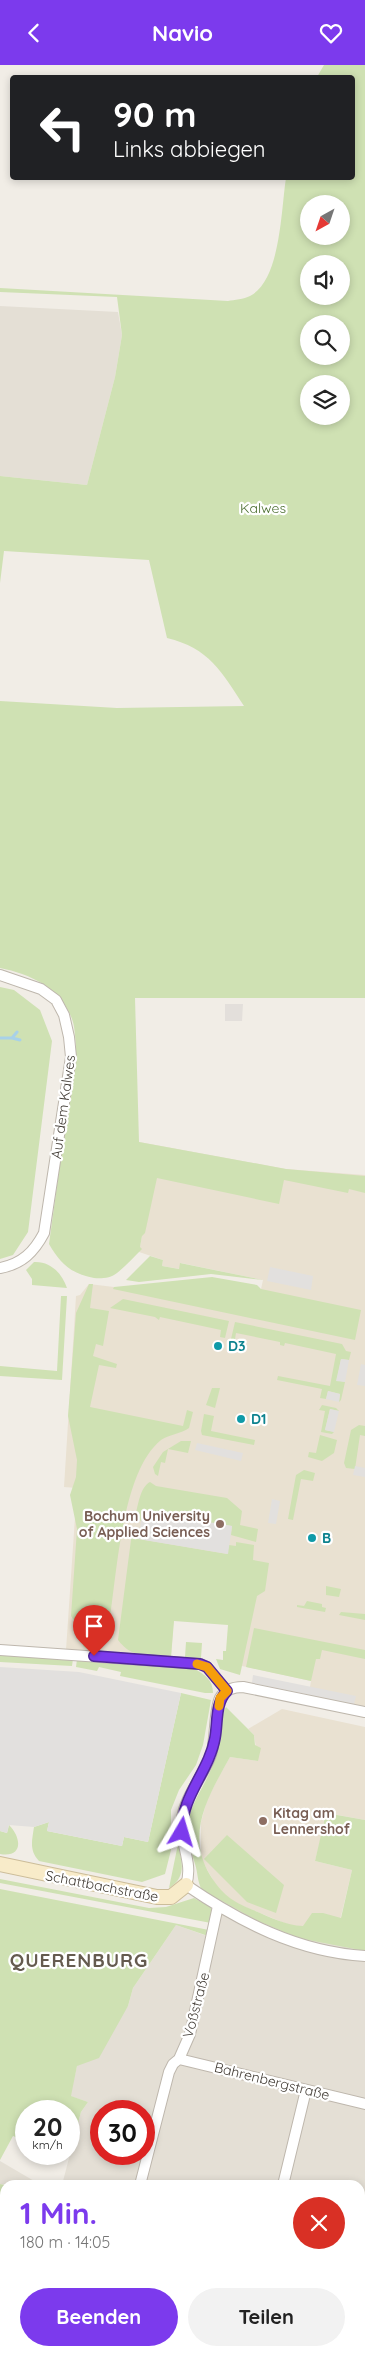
<!DOCTYPE html>
<html lang="de">
<head>
<meta charset="utf-8">
<style>
  :root { --surface:#fff; --page:#f2f2f2; --text:#222; --muted:#767676; --accent:#7c3aed }
  body { margin:0; font-family:Quicksand,sans-serif; background:var(--page); color:var(--text); height:100vh; display:flex; flex-direction:column; font-size:19px; white-space:nowrap }
  * { box-sizing:border-box; margin:0 }
  p { font-size:16px; color:var(--muted) }
  .icon { flex:none; width:28px; height:28px; fill:none; stroke:currentColor; stroke-width:2; stroke-linecap:round; stroke-linejoin:round }
  .map { position:relative; flex:1; overflow:hidden }
  .panel { position:absolute; left:0px; top:2115px; width:365px; height:176px; display:flex; flex-direction:column; background:var(--surface); border-radius:15px 15px 0 0; box-shadow:0 2px 8px #0003 }
  .panel>* { flex:none }
  .top-card { position:absolute; left:10px; top:10px; width:345px; height:105px; border-radius:5px; box-shadow:0 2px 8px #0003; background:#202124; color:#fff; overflow:hidden }
  .needle { width:32px; rotate:220deg }
  .tools { position:absolute; left:300px; top:130px; display:grid; gap:10px }
  .tools a { display:grid; place-items:center; width:50px; height:50px; border-radius:50%; background:var(--surface); box-shadow:0 2px 8px #0003; font-size:25px }
  .speed { position:absolute; left:15px; top:2035px; display:flex; gap:10px; font-size:25px; font-weight:700; text-align:center }
  .speed>* { display:grid; place-content:center; width:65px; height:65px; border-radius:50%; background:var(--surface); box-shadow:0 2px 8px #0003; line-height:1 }
  .speed small { font-size:12px; font-weight:400 }
  .speed .limit { border:8px solid #d22; background:#fff; color:#111 }
  .pin { position:absolute; display:grid; place-items:center; width:42px; height:42px; color:#fff; margin:-51px -21px; border-radius:50% 50% 50% 0; rotate:-45deg; box-shadow:0 0 5px #0007 }
  .pin .icon { rotate:45deg }
  .me { position:absolute; width:55px; margin:-28px; rotate:7deg; stroke-linejoin:round; filter:drop-shadow(0 0 4px #0008) }
  .turn { display:flex; align-items:center; gap:18px; height:105px; padding:0 20px; font-size:22px }
  .turn .icon { width:65px; height:65px; stroke-width:2.5 }
  .turn b { display:block; font-size:35px; line-height:42px }
  .round { display:grid; place-items:center; flex:none; width:52px; height:52px; border-radius:26px; background:var(--page) }
  .summary { display:flex; align-items:center; justify-content:space-between; height:85px; padding:0 20px }
  h1 { font-size:30px; font-weight:800; line-height:38px; color:var(--accent) }
  .cta { display:flex; gap:10px; margin-top:auto; padding:10px 20px }
  .cta a { flex:1; height:58px; border-radius:30px; background:var(--accent); color:#fff; font-size:20px; font-weight:800; line-height:58px; text-align:center }
  .cta a+a { background:var(--page); color:var(--text) }
  header { display:flex; justify-content:space-between; align-items:center; height:65px; padding:0 20px; background:var(--accent); color:#fff; font-size:22px; font-weight:800 }
  .map>svg:first-child { display:block }
  .residential { fill:#e4dfd5; fill-rule:evenodd }
  .industrial { fill:#e3dfdb }
  .education { fill:#e9e1d1 }
  .green { fill:#cfe1b3; fill-rule:evenodd }
  .parking { fill:#e2e0de }
  .lines { fill:none; stroke-linecap:round; stroke-linejoin:round }
  .stream { stroke:#a8d1e8; stroke-width:3 }
  .street-casing { stroke:#beb7ad; stroke-width:12 }
  .secondary-casing { stroke:#ccbd9a; stroke-width:16 }
  .highway-casing { stroke:#cc9445; stroke-width:20 }
  .street { stroke:#fff; stroke-width:10 }
  .secondary { stroke:#f8ebc9; stroke-width:14 }
  .highway { stroke:#eebf74; stroke-width:18 }
  .rail-casing { stroke:#959595; stroke-width:5 }
  .rail { stroke:#fff; stroke-width:3; stroke-dasharray:9; stroke-linecap:butt }
  .route-casing { stroke:#51269a; stroke-width:12 }
  .route { stroke:#7c3aed; stroke-width:9 }
  .slow { stroke:#f59e0b; stroke-width:9 }
  .culture-dot { fill:#0f9aa8; stroke:#fff; stroke-width:2 }
  .education-dot { fill:#8d6e63; stroke:#fff; stroke-width:2 }
  .labels { text-anchor:middle; stroke-width:4.5; stroke-linejoin:round; paint-order:stroke }
  .park-label { font-size:14px; fill:#4b6e30; stroke:#fff }
  .street-label { font-size:14px; fill:#433d36; stroke:#fff }
  .culture-label { font-size:14px; font-weight:bold; fill:#0d838f; stroke:#fff; text-anchor:start }
  .education-label { font-size:14px; font-weight:bold; fill:#785e54; stroke:#fff; text-anchor:end }
  .district-label { font-size:19px; font-weight:bold; letter-spacing:1px; fill:#655b4f; stroke:#fff }
</style>
</head>
<body>
<header><svg class="icon" aria-label="back" viewBox="0 0 24 24"><path d="M15 5l-7 7 7 7"/></svg>Navio<svg class="icon" aria-label="heart" viewBox="0 0 24 24"><path d="M12 20l-8-8c-3-5 5-10 8-4 3-6 11-1 8 4z"/></svg></header>
<div class="map">
<svg width="365" height="2291" viewBox="0 0 365 2291">
  <rect width="100%" height="100%" fill="#f1ede6"/>
  <!-- residential -->
  <path class="residential" d="M0 241 118 247 122 270 115 312 87 420 0 411Z
    M213 1830 256 1855 365 1886V2284H360V2120H62L81 2047 88 2037 70 2031 77 2001 128 1941 133 1923 176 1860 207 1871ZM101 2046H144V2089H101Z
    M0 2096 41 2120 0 2119Z
    M0 2251 5 2252V2286H29L27 2291H0Z"/>
  <!-- industrial -->
  <path class="industrial" d="M225 939H243L242 956H225Z"/>
  <!-- education -->
  <path class="education" d="M134 1076 286 1104 365 1110V1653L307 1640 311 1616 242 1601 229 1595 264 1500 178 1494 171 1592 66 1585 77 1423 64 1422 76 1231 80 1230 89 1219 114 1222 261 1224 263 1215 181 1198 180 1204 162 1201 163 1195 139 1187 142 1171Z
    M282 1644 365 1662V1755L327 1748 315 1796 352 1805 337 1868 289 1860 238 1839 220 1827 201 1794V1757L207 1735 218 1713 230 1692 258 1696 254 1670 248 1664Z"/>
  <!-- green -->
  <path class="green" d="M324 0H365V933H135L139 1077 286 1104 365 1111V1128L349 1124 348 1128 284 1115 279 1139 157 1113 145 1168 142 1171 140 1182 142 1184C134 1192 126 1201 117 1208 111 1213 101 1214 94 1213 71 1209 60 1198 49 1179L76 981C75 972 75 962 72 954 61 923 30 909 0 903V636L117 643 244 641C222 607 209 583 167 573L149 495 4 486 0 518V411L87 420 115 312 122 270 117 232 0 227V223L228 236C234 235 244 234 250 231 281 215 281 144 286 113L352 112V12H317ZM309 139H341V171H309ZM309 199H341V231H309ZM309 259H341V291H309ZM309 319H341V351H309Z
    M0 922 14 925 40 945 52 976 28 1167 13 1190 0 1194Z
    M150 1191 163 1195 162 1201 179 1204 180 1198 263 1215 211 1209 139 1217 126 1215Z
    M34 1197C50 1196 62 1208 67 1223L32 1220V1214L26 1205Z
    M212 1212 257 1220 261 1224 361 1245 355 1275 113 1224 114 1222Z
    M89 1219H93L90 1243 109 1246 103 1281 96 1279 93 1291 117 1299 116 1303 99 1300 90 1342 183 1361 187 1345 193 1347 189 1363C181 1369 170 1369 161 1375 118 1410 117 1524 106 1576 100 1585 92 1589 83 1581L81 1566 71 1551 77 1464 70 1430 76 1412 77 1395 68 1351 76 1248Z
    M61 1231H67L62 1315 0 1311V1301L57 1306Z
    M123 1234 229 1256 225 1273 220 1272 221 1265 160 1252 159 1255 155 1252 110 1243Z
    M235 1257 342 1279 346 1286 351 1287 349 1295 341 1294 337 1315 345 1317 341 1335 339 1337 340 1329 328 1326 326 1334 320 1333 322 1324 277 1315 278 1311 330 1321 336 1289 285 1278 284 1281 280 1280V1277L236 1268 235 1274H231Z
    M212 1323H220L215 1343 206 1340Z
    M322 1340 336 1343 339 1346 330 1344 325 1365 334 1367 332 1369 321 1367 325 1346 319 1345Z
    M204 1349 214 1351 211 1366 255 1375 254 1380 202 1370 201 1366Z
    M359 1360 365 1361V1371L360 1370 355 1404 346 1403 344 1398 351 1365Z
    M320 1370 337 1375 334 1388 322 1396 308 1392 309 1387 316 1388Z
    M181 1376H191L188 1388 168 1384 165 1398 161 1397 158 1411 155 1409 153 1402 163 1387Z
    M304 1405 315 1408 313 1416 301 1414 293 1455 288 1454 296 1410Z
    M150 1417 156 1421 227 1433 242 1446 240 1460 258 1464 256 1477 231 1470 232 1461 143 1447 141 1456 135 1452C138 1441 140 1422 150 1417Z
    M136 1465 140 1466 139 1474 227 1489 229 1480 236 1481V1477L254 1480 253 1495 269 1498 265 1526 257 1531 240 1610 220 1604 216 1594 223 1595V1586H226L228 1560 174 1556 171 1592C149 1590 132 1594 118 1575L132 1467Z
    M326 1521 341 1524 339 1532 326 1530Z
    M307 1536 322 1539V1542L326 1543 325 1547 297 1542V1540L304 1541Z
    M341 1547 365 1549V1555L339 1550Z
    M254 1563 365 1585V1594L322 1585 320 1594H316L311 1616 246 1602Z
    M186 1577 202 1578 201 1593 185 1592Z
    M0 1590 73 1594 72 1601 0 1597Z
    M77 1594 195 1604C205 1610 213 1615 213 1628H205L120 1611 121 1607 99 1602 97 1606 76 1602Z
    M181 1628 211 1635 203 1680 196 1700 179 1725 171 1745V1785L165 1809 142 1817 39 1796C29 1785 32 1776 34 1762L49 1757 47 1766 122 1781 124 1772 148 1777Z
    M226 1642 254 1670 255 1680 261 1683 258 1696 230 1692C209 1730 185 1768 210 1810 222 1829 231 1836 253 1845 270 1852 285 1860 303 1861L312 1848H323L341 1853 352 1805 315 1796 326 1748 365 1755V1886L298 1873 256 1855 202 1825C197 1816 198 1808 195 1799 176 1739 203 1737 217 1687 220 1676 220 1651 226 1642Z
    M9 1760C22 1773 23 1793 0 1789V1766L7 1768Z
    M227 1770 284 1820 276 1848 247 1837 204 1794Z
    M178 1779C182 1797 187 1812 169 1823Z
    M0 1814 149 1843 166 1842 194 1833 211 1842V1858L0 1818Z
    M0 1824 209 1865 208 1871 176 1860 133 1923 128 1941 99 1993 77 2001 71 2031 88 2037 81 2047 70 2088 69 2046H26V2076L13 2071 0 2095Z
    M0 2119 5 2120V2170L0 2167Z
    M360 2284H365V2291H320L298 2286H360Z
    M29 2286H120L132 2291H27Z"/>
  <!-- parking -->
  <path class="parking" d="M270 1202 313 1211 311 1225 267 1216Z
    M341 1294 349 1295 345 1317 336 1316Z
    M361 1299 365 1300V1321L357 1320Z
    M328 1326 340 1329 339 1337 326 1334Z
    M330 1344 339 1346 334 1367 325 1365Z
    M197 1378 243 1388 241 1396 195 1385Z
    M355 1401 365 1403V1412L353 1410Z
    M272 1434 280 1436 276 1459 268 1458Z
    M143 1446 232 1461 228 1489 138 1474Z
    M0 1602 79 1607 181 1628 148 1777 124 1772 122 1781 47 1766 49 1757 34 1762 9 1760 7 1768 0 1766Z
    M253 1610 356 1631 354 1639 252 1618Z"/>
  <g class="lines">
    <!-- stream -->
    <path class="stream" d="M0 973H12L17 967
      M12 973 20 975"/>
    <!-- street casing -->
    <g class="street-casing">
      <path id="street" d="M0 910 41 924 56 935 64 950 69 972 71 992 44 1168C34 1187 22 1199 0 1203
        M0 1585 200 1599 207 1602 227 1626
        M365 1647 243 1622C234 1622 225 1624 220 1633 214 1645 216 1674 211 1690 203 1712 186 1729 182 1753 178 1776 194 1797 186 1820 240 1857 298 1887 365 1891
        M179 1994 365 2039
        M140 2120 169 2007 173 1999 179 1994 190 1969 218 1841
        M283 2120 306 2025
        M360 2201H365"/>
    </g>
    <!-- secondary casing -->
    <g class="secondary-casing">
      <path id="secondary" d="M0 1799 157 1832H171L186 1820"/>
    </g>
    <!-- highway casing -->
    <g class="highway-casing">
      <path id="highway" d="M0 2179 5 2181
        M0 2226 5 2228
        M149 2286 163 2291
        M262 2286 281 2291"/>
    </g>
    <!-- street -->
    <use href="#street" class="street"/>
    <!-- secondary -->
    <use href="#secondary" class="secondary"/>
    <!-- highway -->
    <use href="#highway" class="highway"/>
    <!-- rail casing -->
    <g class="rail-casing">
      <path id="rail" d="M0 2194 5 2197
        M0 2209 5 2212
        M190 2286 204 2291
        M221 2286 236 2291"/>
    </g>
    <!-- rail -->
    <use href="#rail" class="rail"/>
  </g>
  <g class="lines">
    <!-- route casing -->
    <g class="route-casing">
      <path id="route" d="M94 1591 200 1599 207 1602 227 1626C215 1638 218 1657 215 1673 209 1707 181 1731 182 1767"/>
    </g>
    <!-- route -->
    <use href="#route" class="route"/>
    <!-- slow -->
    <path class="slow" d="M197 1599 207 1602 227 1626 220 1633 219 1641"/>
  </g>
  <!-- markers -->
  <g class="culture-dot">
    <circle cx="218" cy="1281" r="5"/>
    <circle cx="241" cy="1354" r="5"/>
    <circle cx="312" cy="1473" r="5"/>
  </g>
  <g class="education-dot">
    <circle cx="220" cy="1459" r="5"/>
    <circle cx="263" cy="1756" r="5"/>
  </g>
  <g class="labels">
    <!-- park labels -->
    <g class="park-label">
      <text x="263" y="448">Kalwes</text>
    </g>
    <!-- street labels -->
    <g class="street-label">
      <text transform="translate(63 1042) rotate(-82)" y="5">Auf dem Kalwes</text>
      <text transform="translate(102 1821) rotate(11)" y="5">Schattbachstraße</text>
      <text transform="translate(196 1940) rotate(-75)" y="5">Voßstraße</text>
      <text transform="translate(272 2016) rotate(14)" y="5">Bahrenbergstraße</text>
    </g>
    <!-- culture labels -->
    <g class="culture-label">
      <text x="228" y="1286">D3</text>
      <text x="251" y="1359">D1</text>
      <text x="322" y="1478">B</text>
    </g>
    <!-- education labels -->
    <g class="education-label">
      <text x="210" y="1456">Bochum University<tspan x="210" dy="16">of Applied Sciences</tspan></text>
      <text x="273" y="1753" text-anchor="start">Kitag am<tspan x="273" dy="16">Lennershof</tspan></text>
    </g>
    <!-- district labels -->
    <g class="district-label">
      <text x="79" y="1902">QUERENBURG</text>
    </g>
  </g>
</svg>
<div class="tools">
<a><svg class="needle" viewBox="-14 -14 28 28"><path d="M0-13l5 13h-10z" fill="#e53935"/><path d="M0 13l5-13h-10z" fill="#767676"/></svg></a>
<a><svg class="icon" aria-label="sound" viewBox="0 0 24 24"><path d="M4 9h4l5-4v14l-5-4H4zM17 9q2 3 0 6"/></svg></a>
<a><svg class="icon" aria-label="search" viewBox="0 0 24 24"><circle cx="10" cy="10" r="6"/><path d="M15 15l6 6"/></svg></a>
<a><svg class="icon" aria-label="layers" viewBox="0 0 24 24"><path d="M12 4l9 5-9 5-9-5zM3 14l9 5 9-5"/></svg></a>
</div>
<div class="speed"><div>20<small>km/h</small></div><div class="limit">30</div></div>
<div class="pin" style="left:94px;top:1591px;background:#d93025"><svg class="icon" aria-label="arrive" viewBox="0 0 24 24"><path d="M6 21V4h12l-3 4 3 4H6"/></svg></div>
<svg class="me" style="left:182px;top:1767px" viewBox="-20 -20 40 40"><path d="M0-17L14 15 0 8-14 15z" fill="#7c3aed" stroke="#fff" stroke-width="4"/></svg>
<div class="top-card">
<div class="turn"><svg class="icon" aria-label="left" viewBox="0 0 24 24"><path d="M17 20v-9H6M10 6l-5 5 5 5"/></svg><div><b>90 m</b>Links abbiegen</div></div>
</div>
<section class="panel">
<div class="summary"><div><h1>1 Min.</h1><p>180 m · 14:05</p></div><a class="round" style="background:#d93025;color:#fff"><svg class="icon" aria-label="close" viewBox="0 0 24 24"><path d="M6 6l12 12M18 6L6 18"/></svg></a></div>
<div class="cta"><a>Beenden</a><a>Teilen</a></div>
</section>
</div>
</body>
</html>
